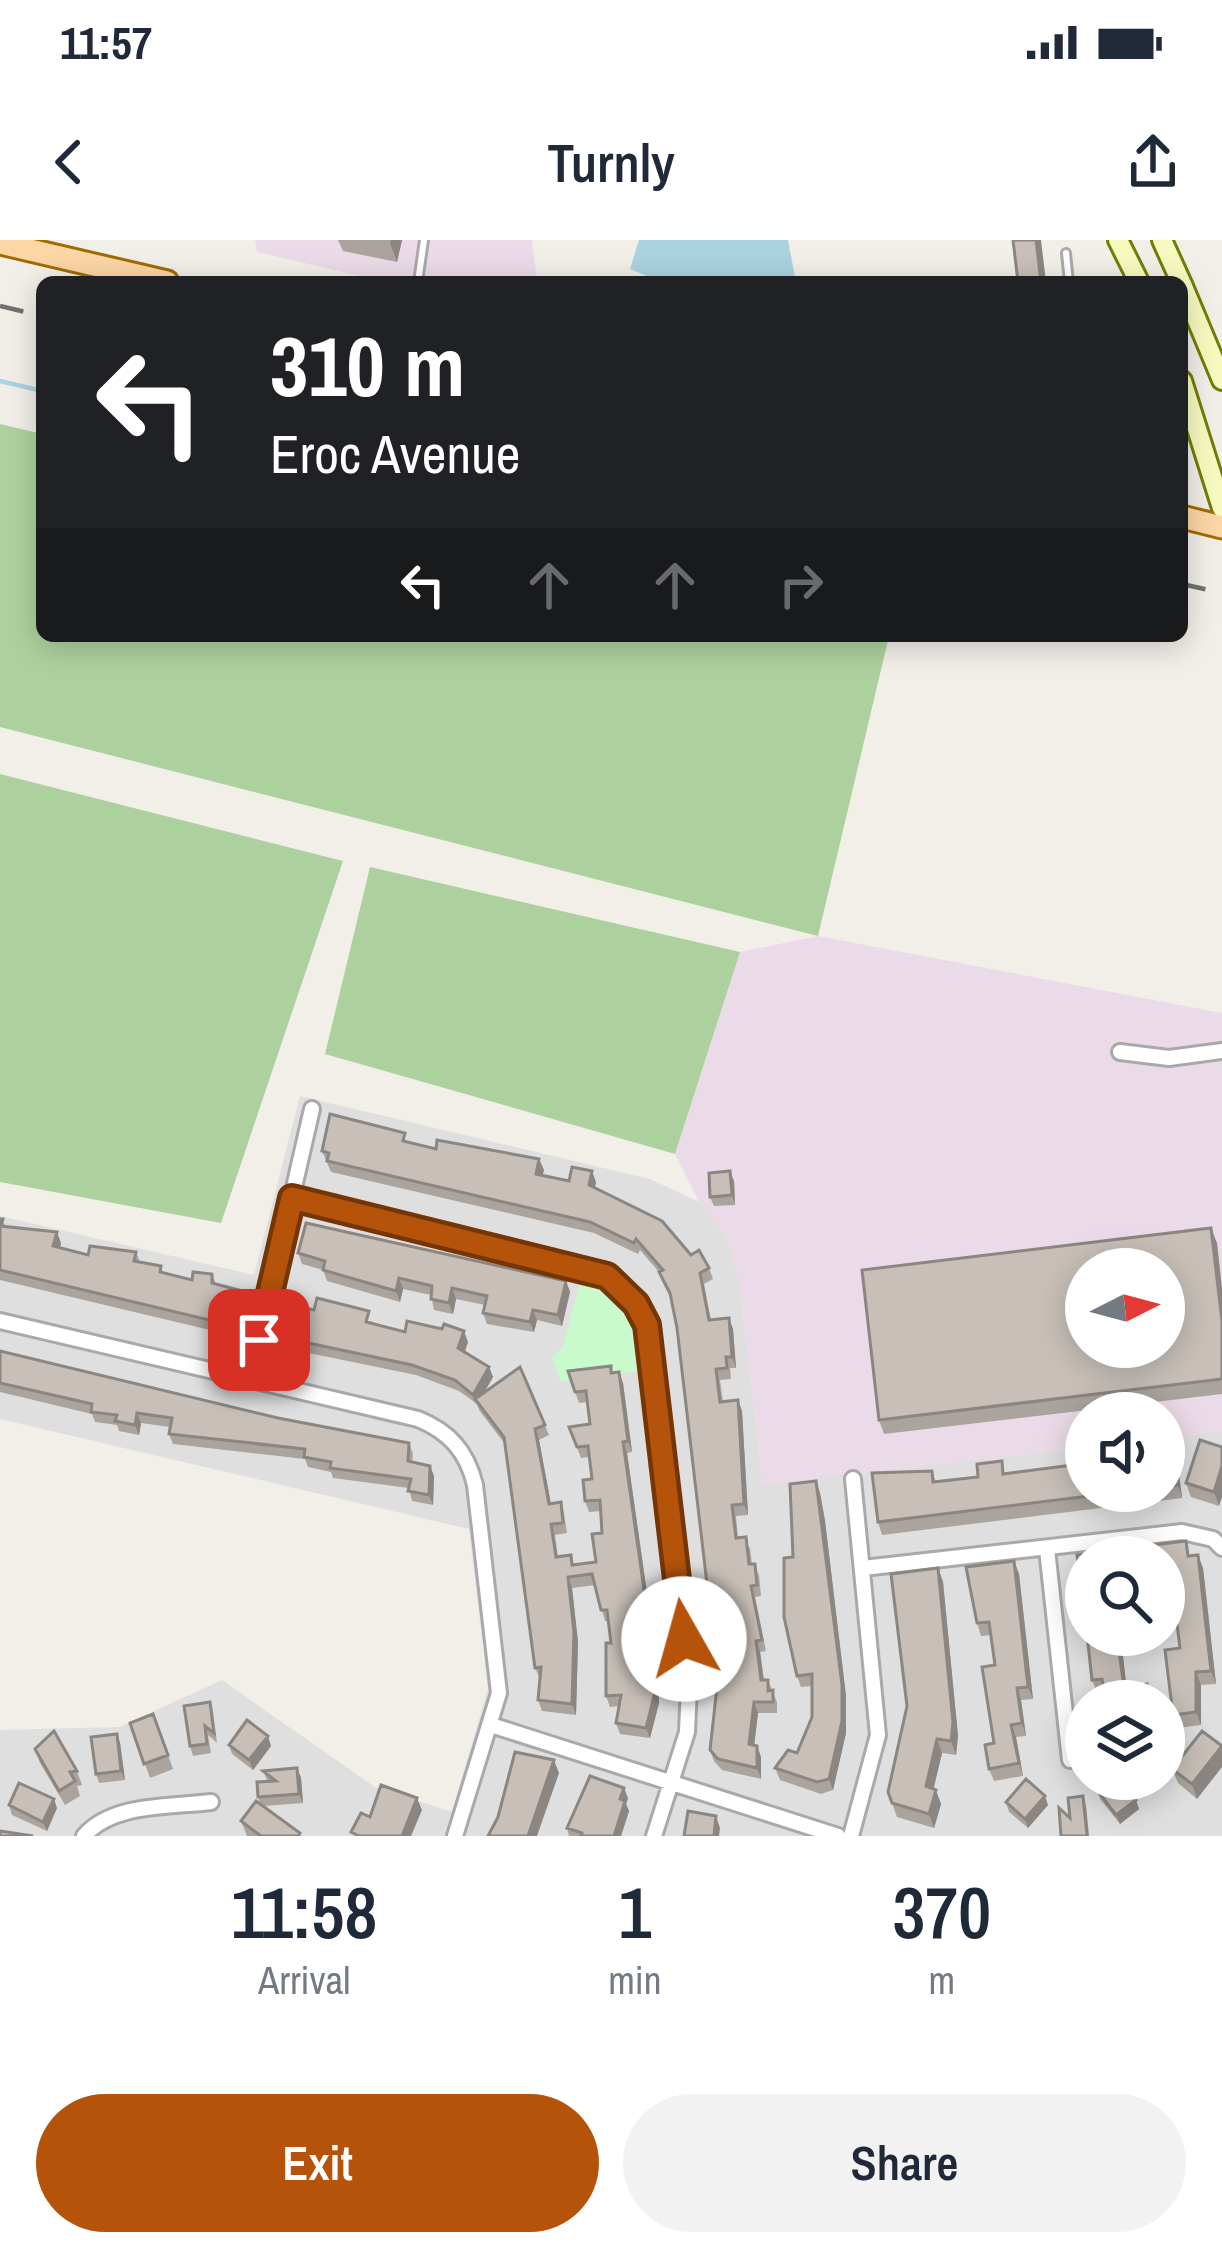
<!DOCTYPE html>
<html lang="en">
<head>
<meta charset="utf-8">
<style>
  :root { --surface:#fff; --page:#f2f2f3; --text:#1f2937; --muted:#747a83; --accent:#b45309 }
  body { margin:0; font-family:"Archivo Narrow",sans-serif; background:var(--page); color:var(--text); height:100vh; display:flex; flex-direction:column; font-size:45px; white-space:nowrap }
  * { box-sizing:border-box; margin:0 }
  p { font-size:39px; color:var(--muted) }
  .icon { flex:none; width:66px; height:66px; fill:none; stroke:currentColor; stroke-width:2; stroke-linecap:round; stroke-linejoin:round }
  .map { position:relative; height:1596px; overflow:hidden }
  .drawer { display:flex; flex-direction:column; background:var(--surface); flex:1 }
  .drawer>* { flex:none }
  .guide { position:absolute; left:36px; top:36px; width:1152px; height:366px; border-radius:18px; box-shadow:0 6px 30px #0003; background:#202124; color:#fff; overflow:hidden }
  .needle { width:78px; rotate:84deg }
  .buttons { position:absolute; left:1065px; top:1008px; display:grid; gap:24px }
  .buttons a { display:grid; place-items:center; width:120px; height:120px; border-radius:50%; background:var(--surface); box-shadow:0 6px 30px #0003; font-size:60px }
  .pin { position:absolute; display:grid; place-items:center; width:102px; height:102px; color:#fff; margin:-51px; border-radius:24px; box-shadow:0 6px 18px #0006 }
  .me { position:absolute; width:132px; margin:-66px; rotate:353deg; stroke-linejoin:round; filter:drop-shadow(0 0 9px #0008) }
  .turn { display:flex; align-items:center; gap:42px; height:252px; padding:0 36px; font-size:54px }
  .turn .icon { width:156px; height:156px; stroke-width:2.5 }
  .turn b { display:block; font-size:84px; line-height:102px }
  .lanes { display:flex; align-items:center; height:114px; padding:0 36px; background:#0003; justify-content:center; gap:60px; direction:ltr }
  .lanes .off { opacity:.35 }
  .eta { display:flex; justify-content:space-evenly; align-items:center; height:204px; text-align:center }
  .eta b { font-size:72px; font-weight:600; line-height:84px }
  .primary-button { display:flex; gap:24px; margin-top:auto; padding:24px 36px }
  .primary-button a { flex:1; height:138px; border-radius:72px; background:var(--accent); color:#fff; font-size:48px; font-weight:600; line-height:138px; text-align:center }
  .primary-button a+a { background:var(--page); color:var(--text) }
  .status { display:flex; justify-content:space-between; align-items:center; height:84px; padding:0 60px; background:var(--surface); direction:ltr }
  .status svg { height:33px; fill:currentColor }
  header { display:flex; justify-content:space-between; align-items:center; height:156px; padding:0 36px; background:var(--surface); font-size:54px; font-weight:600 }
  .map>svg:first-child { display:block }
  .residential { fill:#e0dfdf; fill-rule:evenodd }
  .industrial { fill:#ebdbe8; fill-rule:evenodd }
  .forest { fill:#add19e }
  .park { fill:#c8facc }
  .water { fill:#aad3df }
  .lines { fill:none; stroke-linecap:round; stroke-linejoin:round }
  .stream { stroke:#aad3df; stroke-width:4.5 }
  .service-casing { stroke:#a9a9a9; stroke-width:12 }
  .minor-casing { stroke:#a9a9a9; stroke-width:20 }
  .secondary-casing { stroke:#707d05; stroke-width:24 }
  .primary-casing { stroke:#a06b00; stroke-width:27 }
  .service { stroke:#fff; stroke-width:6 }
  .minor { stroke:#fff; stroke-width:14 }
  .secondary { stroke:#f7fabf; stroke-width:18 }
  .primary { stroke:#fcd6a4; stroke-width:21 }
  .rail { stroke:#707070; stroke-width:4.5; stroke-dasharray:24 24; stroke-linecap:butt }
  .wall { fill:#aba49e }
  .shaded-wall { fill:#8b8681 }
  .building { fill:#c7bfb8; stroke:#8b8681; stroke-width:3; fill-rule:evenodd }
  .route-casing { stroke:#753606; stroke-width:30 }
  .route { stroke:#b45309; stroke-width:21 }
</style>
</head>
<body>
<div class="status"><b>11:57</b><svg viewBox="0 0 49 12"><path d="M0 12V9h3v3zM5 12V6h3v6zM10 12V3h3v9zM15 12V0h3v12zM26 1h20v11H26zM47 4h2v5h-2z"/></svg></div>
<header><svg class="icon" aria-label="back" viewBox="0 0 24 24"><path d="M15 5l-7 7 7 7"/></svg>Turnly<svg class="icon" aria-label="share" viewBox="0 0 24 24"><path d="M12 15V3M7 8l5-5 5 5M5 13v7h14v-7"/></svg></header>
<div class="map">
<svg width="1222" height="1596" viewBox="0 0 1222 1596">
  <rect width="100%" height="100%" fill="#f2efe9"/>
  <!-- residential -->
  <path class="residential" d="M300 856 650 939 699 962 727 997 739 1039 763 1244 1086 1207V1251H1164V1198L1222 1191V1596H0V1490L119 1487 222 1440 375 1547 452 1572 488 1449 469 1289 0 1179V976L254 1035ZM1086 1317H1164V1395H1086ZM1086 1461H1164V1539H1086Z"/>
  <!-- industrial -->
  <path class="industrial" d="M255 0H532L537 42H385L257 12Z
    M818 696 1222 773V1191L1164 1198V1173H1086V1207L763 1244 739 1039 727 997 699 962 675 914 740 712ZM1086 1029H1164V1107H1086Z"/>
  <!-- forest -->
  <path class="forest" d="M0 184 42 194V396H889L818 696 0 487Z
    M0 534 343 621 221 983 0 942Z
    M370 627 740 712 675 914 325 814Z"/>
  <!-- park -->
  <path class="park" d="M584 1027 636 1064 653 1129 561 1142 552 1118 563 1106Z"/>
  <!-- water -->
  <path class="water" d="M639 0H788L796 42H661L630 29Z"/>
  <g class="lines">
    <!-- stream -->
    <path class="stream" d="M0 141 42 151
      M1089 396H1110"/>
    <!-- service casing -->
    <g class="service-casing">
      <path id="service" d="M1066 13 1069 42
        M418 42 424 0"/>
    </g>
    <!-- minor casing -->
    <g class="minor-casing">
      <path id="minor" d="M1120 812 1169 818 1222 811
        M292 958 594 1030 618 1045 642 1073 689 1446 687 1492 654 1596
        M0 1081 418 1179C450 1192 467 1212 475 1245L499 1453 455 1596
        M250 1139 312 869
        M1047 1309 1070 1520
        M863 1328 1182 1292 1213 1299 1222 1308
        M491 1485 838 1596
        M84 1596C112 1563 171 1567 211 1562
        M851 1596 878 1495 853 1239"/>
    </g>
    <!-- secondary casing -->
    <g class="secondary-casing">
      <path id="secondary" d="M1118 0 1139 42
        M1162 0 1181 42
        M1182 44 1222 140
        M1182 141 1222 268"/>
    </g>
    <!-- primary casing -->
    <g class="primary-casing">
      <path id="primary" d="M0 3 167 42
        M1182 277 1222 287"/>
    </g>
    <!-- service -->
    <use href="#service" class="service"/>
    <!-- minor -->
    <use href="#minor" class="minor"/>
    <!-- secondary -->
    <use href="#secondary" class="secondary"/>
    <!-- primary -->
    <use href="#primary" class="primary"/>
    <!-- rail -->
    <path class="rail" d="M0 66 42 76
      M1182 344 1222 353"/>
  </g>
  <!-- wall -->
  <path class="wall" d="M338 0H402L397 22 343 11Z
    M408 902 544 930 542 935 569 941 596 942 595 948 709 1028 713 1039 704 1044 711 1080 729 1078 733 1089 736 1128H730L731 1139 720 1140 723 1162 738 1160 742 1171 748 1275 736 1276 738 1298 750 1308 752 1324 759 1335 761 1356 755 1357 766 1411 760 1412 764 1440H768L777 1462V1473H758L754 1505 757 1506 761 1517V1539L722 1530 714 1521 710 1510 718 1438 677 1088 671 1059 663 1043 659 1032 640 1010 638 1014 594 993 331 932 322 911Z
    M734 941 735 965 714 966 710 957Z
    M0 979 6 986 61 1003 60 1008 88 1015 136 1012 140 1022 161 1026 163 1033 192 1040 212 1034 216 1044 239 1050 243 1061 235 1096 0 1040Z
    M1217 1003 1222 1050V1154L884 1194 879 1180Z
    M298 1013 566 1041 570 1052 562 1086 537 1080 534 1092 487 1084 483 1073 485 1065 456 1059 453 1074 434 1070 431 1055 403 1049 400 1062 327 1041 323 1030 302 1024Z
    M372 1081V1083L405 1092 468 1102 465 1112 489 1127 493 1137 484 1153 520 1127 549 1195 539 1200 551 1264 561 1262 564 1273 567 1293 555 1295 558 1316 574 1325 596 1322 602 1293 601 1271 589 1272 585 1261 592 1239 589 1217 581 1218 569 1187 590 1184 588 1162 579 1163 568 1131 613 1133 623 1143 632 1212 627 1213 658 1430 659 1463 650 1498 620 1494 616 1483 619 1466 610 1467 606 1456 611 1403 608 1381H605L595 1345 572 1348 578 1402 576 1475 542 1471 538 1460 540 1439 535 1428 505 1204 479 1170 477 1164 459 1151 416 1135 284 1108 280 1097Z
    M0 1111 278 1178 409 1203 413 1214 412 1222 430 1226 434 1236 433 1265 412 1261 409 1248 333 1238 331 1232 308 1227 305 1219 173 1204 169 1194 170 1187 141 1183 139 1195 119 1191 117 1185 95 1182 92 1174 0 1152Z
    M1200 1200 1219 1266 1191 1257 1186 1243Z
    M1164 1214 1178 1226 1182 1258 882 1295 878 1282 932 1231 936 1242 1006 1233 1086 1251H1164Z
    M816 1241 820 1253 825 1281 846 1456V1493L833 1550 821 1554 780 1540 775 1528 797 1513 812 1477V1446L801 1447 797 1436 793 1317Z
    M1191 1316 1203 1328 1216 1444 1201 1445V1485L1178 1488 1173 1475 1180 1408 1177 1381 1164 1382V1317Z
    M1014 1321 1019 1334 1033 1459 1021 1460 1026 1496 1016 1497 1023 1536 994 1541 989 1529 994 1503 995 1425 991 1395 981 1396 977 1383Z
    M938 1328 943 1342 958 1496 956 1515 942 1513 933 1549 941 1564 934 1588 897 1577 888 1552Z
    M1087 1395H1134L1142 1414 1123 1416 1126 1447 1152 1456 1105 1451 1097 1452 1092 1440Z
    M210 1462 213 1472 217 1503 208 1495 211 1513 193 1516 190 1506Z
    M153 1474 173 1529 150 1538 130 1483Z
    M117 1494 120 1503 125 1540 99 1543 96 1534Z
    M229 1505 271 1506 253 1530 232 1514Z
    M1222 1506 1197 1559 1178 1543 1172 1529Z
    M35 1509 77 1531 82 1545 77 1546 80 1556 65 1565 40 1523Z
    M297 1528 301 1538 303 1563 264 1566 301 1596H247L241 1581 260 1564 258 1557 268 1542 263 1531Z
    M1097 1550 1136 1560 1139 1569 1120 1584 1100 1559Z
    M628 1558 626 1564 629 1571 621 1596H569L567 1588Z
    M1006 1562 1048 1565 1028 1588 1009 1572Z
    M9 1565 57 1568 47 1591 12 1575Z"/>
  <!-- shaded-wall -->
  <path class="shaded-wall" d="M391 0H402L397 22 390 3Z
    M1036 0H1041L1046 42H1041Z
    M539 919 544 930 540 945 536 934Z
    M592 931 596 942 593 956 589 945Z
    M730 931 734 941 735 965 732 955Z
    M1211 988 1217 1003 1222 1050V1081Z
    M57 992 61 1003 57 1018 53 1006Z
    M399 1038 403 1049 400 1062 396 1051Z
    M566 1041 570 1052 562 1086 558 1075Z
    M452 1048 456 1059 453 1074 449 1063Z
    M239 1050 243 1061 235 1096 230 1085Z
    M533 1070 537 1080 534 1092 530 1082Z
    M729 1078 733 1089 736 1128 732 1117Z
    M464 1091 468 1102 462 1118 458 1108Z
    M489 1127 493 1137 478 1163 475 1159 476 1165 473 1155Z
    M619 1132 623 1143 632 1212 628 1201Z
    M738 1160 742 1171 748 1275 744 1264Z
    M137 1173 141 1183 139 1195 135 1185Z
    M535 1189 539 1200 553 1275 549 1264Z
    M623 1202 627 1213 658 1430 659 1463 650 1498 646 1488Z
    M1174 1213 1178 1226 1182 1258 1178 1245Z
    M430 1226 434 1236 433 1265 429 1255Z
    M1222 1226V1257L1219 1266 1214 1252Z
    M816 1241 820 1253 825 1281 846 1456V1493L833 1550 829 1539Z
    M1198 1315 1203 1328 1216 1444 1211 1431Z
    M1014 1321 1019 1334 1033 1459 1028 1447Z
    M938 1328 943 1342 958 1496 956 1515 951 1501Z
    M568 1337 572 1348 578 1402 576 1475 572 1464Z
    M756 1401 760 1412 765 1451 761 1440Z
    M1118 1404 1123 1416 1128 1459 1124 1447Z
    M1196 1432 1201 1445V1485L1196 1472Z
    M1017 1448 1021 1460 1026 1496 1022 1483Z
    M754 1462 758 1473 753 1515 749 1504Z
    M1011 1485 1016 1497 1023 1536 1019 1523Z
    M117 1494 120 1503 125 1540 121 1531Z
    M268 1496 271 1506 253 1530 249 1520Z
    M937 1499 942 1513 931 1560 926 1546Z
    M757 1506 761 1517V1539L757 1528Z
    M1222 1506V1527L1197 1559 1192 1544Z
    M554 1520 559 1533 537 1596H528Z
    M297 1528 301 1538 303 1563 299 1554Z
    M624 1548 628 1558 626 1564 629 1571 621 1596H614Z
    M936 1550 941 1564 934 1588 929 1574Z
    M1045 1556 1048 1565 1028 1588 1025 1579Z
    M1083 1556 1086 1566 1089 1596H1087Z
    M417 1558 422 1570 411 1596H402Z
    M54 1559 57 1568 47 1591 43 1582Z
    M1136 1560 1139 1569 1120 1584 1116 1575Z
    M716 1576 720 1588 719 1596H714Z"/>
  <!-- building -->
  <path class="building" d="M1013 0H1036L1041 42H1018Z
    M330 874 405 893 403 901 436 909 437 900 539 919 536 934 569 941 572 927 592 931 589 945 662 981 691 1015 699 1010 709 1028 700 1033 709 1080 729 1078 732 1117H726L727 1128 716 1129 720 1162 738 1160 744 1264 732 1265 736 1298 746 1297 749 1324H755L757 1345 751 1346 762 1400 756 1401 761 1440H768V1451L773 1450V1462H754L749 1504 757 1506V1528L718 1519 710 1510 718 1438 677 1088 670 1053 659 1032 663 1030 636 999 634 1003 590 982 327 921 329 913 322 911Z
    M730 931 732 955 710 957 709 933Z
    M0 979H3L1 986 57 992 53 1006 88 1015 90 1006 136 1012 134 1021 161 1026 160 1032 192 1040 193 1032 212 1034V1043L239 1050 230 1085 0 1030Z
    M306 983 566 1041 558 1075 533 1070 530 1082 483 1073 487 1056 452 1048 449 1063 431 1059 432 1046 399 1038 396 1051 323 1030 325 1021 298 1013Z
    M1211 988 1222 1081V1139L879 1180 862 1030ZM1086 1029H1164V1107H1086Z
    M317 1058 369 1071 366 1082 405 1092 407 1081 442 1089 444 1084 464 1091 458 1108 489 1127 473 1155 455 1140 412 1125 280 1097 287 1064 314 1070Z
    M0 1111 278 1178 409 1203 408 1221 430 1226 429 1255 408 1251 411 1239 330 1228 331 1222 304 1217 305 1209 169 1194 172 1178 137 1173 135 1185 115 1181 117 1175 91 1172 92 1164 0 1143Z
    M611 1126V1133L619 1132 628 1201 623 1202 654 1420 655 1452 646 1488 616 1483 621 1455 606 1456V1403H611L607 1370H601L592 1334 568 1337 574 1392 572 1464 538 1460 541 1427 535 1428 504 1197 475 1159 520 1127 545 1185 535 1189 549 1264 561 1262 563 1283 551 1284 556 1317 571 1315 572 1325 596 1322 592 1294 602 1293 600 1260 585 1261 583 1240 592 1239 588 1206 577 1207 569 1187 590 1184 586 1151 575 1152 568 1131Z
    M1200 1200 1222 1207V1226L1214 1252 1186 1243Z
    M1086 1210V1251H1130L878 1282 872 1233 932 1231 933 1242 978 1237 977 1224 1002 1221 1003 1234 1081 1224 1080 1212Z
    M1174 1213 1178 1245 1164 1247V1214Z
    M816 1241 842 1445V1481L829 1539 817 1542 775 1528 788 1510 797 1513 812 1477V1434L797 1436 784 1377V1318L793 1317 790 1244Z
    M1186 1301 1188 1316 1198 1315 1211 1431 1196 1432V1472L1173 1475 1165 1410 1180 1408 1175 1368 1164 1369V1317H1154L1153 1305Z
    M1108 1311 1109 1317H1086V1389L1077 1315Z
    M1014 1321 1028 1447 1017 1448 1022 1483 1011 1485 1019 1523 989 1529 985 1505 994 1503 982 1427 995 1425 989 1382 977 1383 966 1327Z
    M938 1328 953 1482 951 1501 937 1499 926 1546 936 1550 929 1574 892 1563 888 1552 907 1466 891 1334Z
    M1087 1395H1134L1137 1402 1118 1404 1124 1447 1147 1444 1148 1461H1107L1102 1439 1092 1440Z
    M210 1462 214 1493 205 1486 207 1504 190 1506 184 1466Z
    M153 1474 168 1515 144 1524 130 1483Z
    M247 1480 268 1496 249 1520 229 1505Z
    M54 1491 77 1531 70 1532 75 1541 59 1551 35 1509Z
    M1202 1491 1222 1506 1192 1544 1172 1529Z
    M117 1494 121 1531 96 1534 91 1497Z
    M515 1512 554 1520 528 1596H488L498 1577Z
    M297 1528 299 1554 258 1557 257 1542 276 1541 263 1531Z
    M590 1536 624 1548 620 1559 625 1561 614 1596H581L582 1593 567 1588Z
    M1026 1539 1045 1556 1025 1579 1006 1562Z
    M1111 1539H1120L1136 1560 1116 1575 1097 1550Z
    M19 1543 54 1559 43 1582 9 1565Z
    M381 1545 417 1558 402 1596H359L351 1592 361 1573 370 1577Z
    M1083 1556 1087 1596H1061L1059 1568 1070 1578 1068 1558Z
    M256 1561 300 1593 298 1596H261L241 1581Z
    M688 1571 716 1576 714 1596H684Z
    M0 1591 33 1596H0Z"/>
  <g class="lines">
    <!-- route casing -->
    <g class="route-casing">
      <path id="route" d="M259 1100 292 958 607 1036 636 1064 647 1085 684 1399"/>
    </g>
    <!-- route -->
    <use href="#route" class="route"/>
  </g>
</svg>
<div class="buttons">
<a><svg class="needle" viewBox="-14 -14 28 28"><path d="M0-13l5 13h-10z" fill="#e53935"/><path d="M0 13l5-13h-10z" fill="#747a83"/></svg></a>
<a><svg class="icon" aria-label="sound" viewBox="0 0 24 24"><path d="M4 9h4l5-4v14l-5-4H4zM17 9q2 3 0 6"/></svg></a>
<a><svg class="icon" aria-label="search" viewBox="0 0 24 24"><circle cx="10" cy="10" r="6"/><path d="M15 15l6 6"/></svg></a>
<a><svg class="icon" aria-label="layers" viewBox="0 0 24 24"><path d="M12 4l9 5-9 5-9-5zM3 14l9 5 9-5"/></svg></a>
</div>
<div class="pin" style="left:259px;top:1100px;background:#d93025"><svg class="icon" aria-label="arrive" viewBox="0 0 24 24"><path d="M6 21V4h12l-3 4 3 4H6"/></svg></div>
<svg class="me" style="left:684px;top:1399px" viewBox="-20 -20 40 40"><circle r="19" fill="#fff"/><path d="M0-13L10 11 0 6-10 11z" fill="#b45309"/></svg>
<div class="guide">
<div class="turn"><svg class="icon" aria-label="left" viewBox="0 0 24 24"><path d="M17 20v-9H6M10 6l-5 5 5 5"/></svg><div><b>310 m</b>Eroc Avenue</div></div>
<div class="lanes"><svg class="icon" aria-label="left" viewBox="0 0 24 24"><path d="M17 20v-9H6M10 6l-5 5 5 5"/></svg><svg class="icon off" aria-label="ahead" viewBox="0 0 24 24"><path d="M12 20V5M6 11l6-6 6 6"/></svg><svg class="icon off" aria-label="ahead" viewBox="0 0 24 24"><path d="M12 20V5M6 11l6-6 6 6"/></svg><svg class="icon off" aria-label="right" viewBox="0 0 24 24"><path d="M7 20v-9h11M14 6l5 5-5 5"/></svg></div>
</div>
</div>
<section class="drawer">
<div class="eta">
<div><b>11:58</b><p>Arrival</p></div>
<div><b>1</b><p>min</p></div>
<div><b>370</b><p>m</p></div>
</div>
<div class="primary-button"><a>Exit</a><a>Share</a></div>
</section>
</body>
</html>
